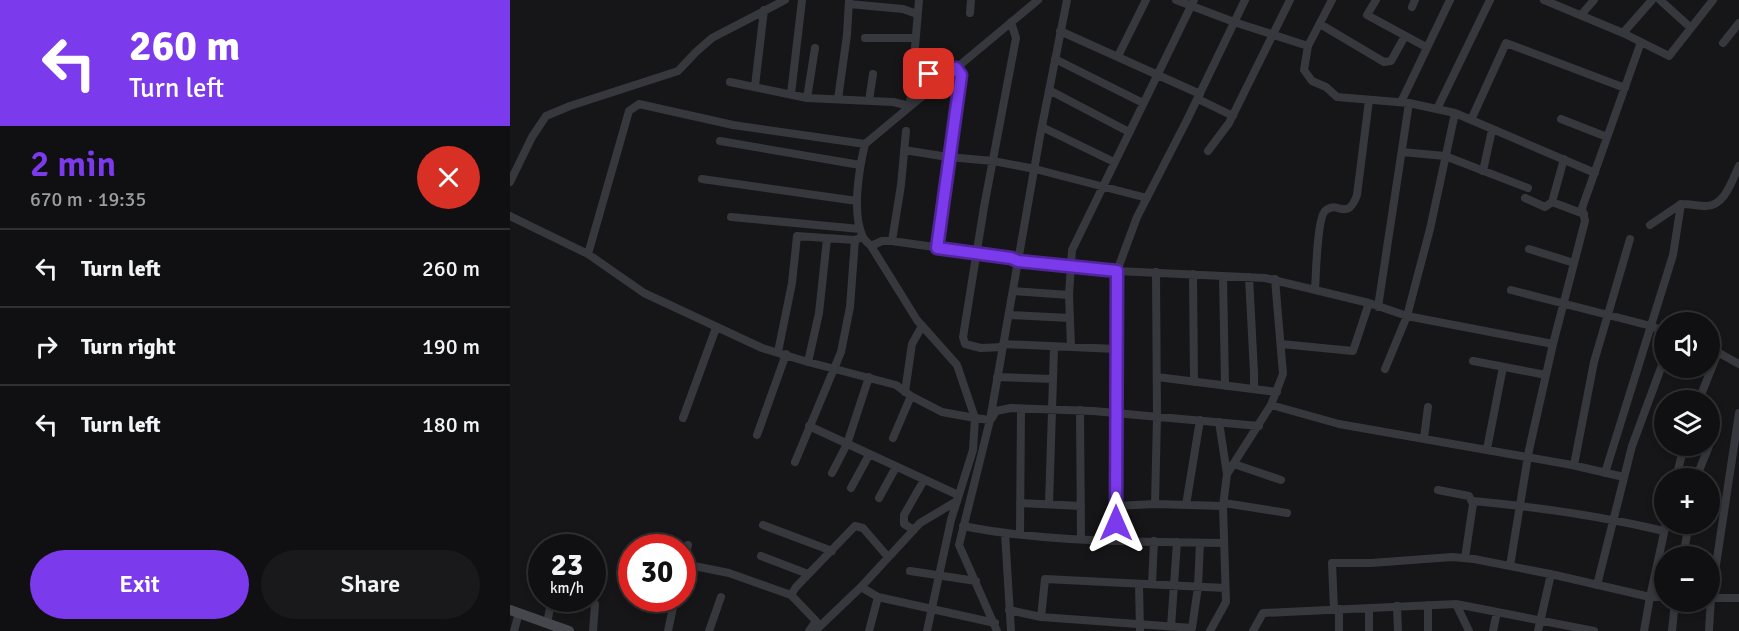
<!DOCTYPE html>
<html lang="en">
<head>
<meta charset="utf-8">
<style>
  :root { --surface:#101012; --page:#19191b; --text:#f1f3f6; --muted:#9c9d9f; --line:#303032; --accent:#7c3aed }
  body { margin:0; font-family:Signika,sans-serif; background:var(--page); color:var(--text); height:100vh; display:flex; flex-direction:column; font-size:22px; white-space:nowrap }
  * { box-sizing:border-box; margin:0 }
  p { font-size:20px; color:var(--muted) }
  .icon { flex:none; width:33px; height:33px; fill:none; stroke:currentColor; stroke-width:2; stroke-linecap:round; stroke-linejoin:round }
  .map { position:relative; flex:1; overflow:hidden }
  .details { display:flex; flex-direction:column; background:var(--surface); width:510px }
  .details>* { flex:none }
  .banner { background:#7c3aed; color:#fff; overflow:hidden }
  .fabs { position:absolute; left:1144px; top:312px; display:grid; gap:12px }
  .fabs a { display:grid; place-items:center; width:66px; height:66px; border-radius:50%; background:var(--surface); box-shadow:0 3px 9px #0003,0 0 0 2px var(--line); font-size:30px }
  .speed { position:absolute; left:18px; top:534px; display:flex; gap:12px; font-size:30px; font-weight:700; text-align:center }
  .speed>* { display:grid; place-content:center; width:78px; height:78px; border-radius:50%; background:var(--surface); box-shadow:0 3px 9px #0003,0 0 0 2px var(--line); line-height:1 }
  .speed small { font-size:15px; font-weight:400 }
  .speed .limit { border:9px solid #d22; background:#fff; color:#111 }
  .pin { position:absolute; display:grid; place-items:center; width:51px; height:51px; color:#fff; margin:-26px; border-radius:12px; box-shadow:0 3px 9px #0006 }
  .me { position:absolute; width:66px; margin:-33px; rotate:0deg; stroke-linejoin:round; filter:drop-shadow(0 0 4px #0008) }
  .turn { display:flex; align-items:center; gap:21px; height:126px; padding:0 30px; font-size:27px }
  .turn .icon { width:78px; height:78px; stroke-width:2.5 }
  .turn b { display:block; font-size:42px; line-height:51px }
  .round { display:grid; place-items:center; flex:none; width:63px; height:63px; border-radius:32px; background:var(--page) }
  .summary { display:flex; align-items:center; justify-content:space-between; height:102px; padding:0 30px }
  h1 { font-size:36px; font-weight:600; line-height:45px; color:var(--accent) }
  .primary-button { display:flex; gap:12px; margin-top:auto; padding:12px 30px }
  .primary-button a { flex:1; height:69px; border-radius:36px; background:var(--accent); color:#fff; font-size:24px; font-weight:600; line-height:69px; text-align:center }
  .primary-button a+a { background:var(--page); color:var(--text) }
  ul { padding:0; list-style:none }
  li { display:flex; align-items:center; gap:18px; height:78px; padding:0 30px; border-top:2px solid var(--line) }
  li div { flex:1 }
  li b { display:block; font-size:22px }
  li em { font-style:normal }
  main { display:flex; flex:1; min-height:0 }
  .map>svg:first-child { display:block }
  .lines { fill:none; stroke-linecap:round; stroke-linejoin:round }
  .street { stroke:#37383d; stroke-width:8 }
  .secondary { stroke:#45474d; stroke-width:10 }
  .route-casing { stroke:#51269a; stroke-width:15 }
  .route { stroke:#7c3aed; stroke-width:10 }
</style>
</head>
<body>
<main>
<section class="details">
<div class="banner">
<div class="turn"><svg class="icon" aria-label="left" viewBox="0 0 24 24"><path d="M17 20v-9H6M10 6l-5 5 5 5"/></svg><div><b>260 m</b>Turn left</div></div>
</div>
<div class="summary"><div><h1>2 min</h1><p>670 m · 19:35</p></div><a class="round" style="background:#d93025;color:#fff"><svg class="icon" aria-label="close" viewBox="0 0 24 24"><path d="M6 6l12 12M18 6L6 18"/></svg></a></div>
<ul>
<li><svg class="icon" aria-label="left" viewBox="0 0 24 24"><path d="M17 20v-9H6M10 6l-5 5 5 5"/></svg><div><b>Turn left</b></div><em>260 m</em></li>
<li><svg class="icon" aria-label="right" viewBox="0 0 24 24"><path d="M7 20v-9h11M14 6l5 5-5 5"/></svg><div><b>Turn right</b></div><em>190 m</em></li>
<li><svg class="icon" aria-label="left" viewBox="0 0 24 24"><path d="M17 20v-9H6M10 6l-5 5 5 5"/></svg><div><b>Turn left</b></div><em>180 m</em></li>
</ul>
<div class="primary-button"><a>Exit</a><a>Share</a></div>
</section>
<div class="map">
<svg width="1229" height="631" viewBox="0 0 1229 631">
  <rect width="100%" height="100%" fill="#161618"/>
  <g class="lines">
    <!-- street -->
    <path class="street" d="M666 0 724 22 798 46
      M822 0 798 46 794 70 802 81 816 87 827 97 899 103 945 113 1085 173
      M866 0 857 15 916 47
      M1034 0 1113 33 1159 56 1203 0
      M1150 0 1181 28
      M339 4 393 9 407 14
      M902 7 905 0
      M460 13 461 0
      M1071 15 1084 0
      M810 24 874 62 881 61 895 36
      M550 31 690 94
      M1113 33 1142 0
      M355 38H405
      M1213 43 1229 23
      M608 56 636 0
      M545 59 633 103
      M402 73 437 76
      M220 82 297 98 383 102 400 106 409 0
      M245 86 254 10
      M539 90 619 132
      M281 94 292 0
      M297 98 305 48
      M328 99 337 35 339 0
      M688 99 723 116
      M359 101 363 74
      M891 102 940 0
      M927 109 980 0
      M1051 119 1097 137
      M961 120 996 43 1115 88
      M532 127 604 162
      M210 141 350 165
      M394 150 438 157 483 161 525 169 637 198
      M698 151 719 123 780 0
      M892 152 935 156 1018 188
      M973 171 982 130
      M192 179 347 201
      M0 182 22 137 36 116 60 106 168 71 186 52 202 38 275 0
      M1015 198 1035 207 1042 202 1054 159
      M1042 202 1074 214
      M0 216 78 254 134 293 252 348 298 362 386 385 401 396 432 412 465 418 463 450 441 520 417 631
      M221 217 350 229
      M1140 225 1171 204C1180 204 1188 206 1196 206 1215 206 1222 180 1229 166
      M382 241 391 185 396 131
      M361 246 372 241H382L501 258 509 261 607 271 755 278 859 303 897 316 1043 344
      M427 248 451 77 446 68
      M1019 249 1064 263
      M78 254 119 111 129 104 223 125 355 144
      M683 274 684 382
      M713 276 715 386
      M739 277 744 372V389
      M805 289C806 276 807 219 815 211 827 199 837 223 847 195L859 100
      M1001 290 1141 326 1155 332
      M503 291 559 295
      M868 307 899 103
      M499 315 559 318
      M493 344 606 349
      M771 344 843 351 859 303
      M493 347 471 348 455 344 453 337 474 207 506 38 501 22
      M561 347 559 295 562 250 684 0
      M1200 348 1229 364
      M268 352 282 283 287 236 345 240
      M963 361 1036 375
      M298 362 309 313 317 239
      M875 369 897 316 920 229 945 113
      M487 377 543 379
      M647 377 767 392
      M395 392 402 344 412 326
      M1189 400 1208 352
      M761 405 829 424 1062 465 1114 477
      M570 410 571 539
      M173 418 206 328
      M482 418 486 411 501 408 583 411 749 426
      M480 420 465 418 447 365 407 320 361 246C357 242 353 239 352 235 342 211 349 169 355 144L528 0
      M299 426 448 495
      M247 435 276 354
      M383 438 401 396
      M914 438 918 407
      M1200 441 1203 431
      M977 449 993 367
      M285 462 331 352 340 307 345 240 352 237
      M724 464 771 480
      M1064 465 1084 362 1120 239
      M322 473 337 444 359 377
      M1095 473 1163 255 1171 204
      M717 474 761 405 773 374 765 279
      M1166 478 1174 446
      M1186 478 1199 446
      M341 488 359 455
      M928 490 959 496 963 504 955 558
      M369 498 386 467
      M963 501C1028 507 1091 516 1154 531
      M510 503 571 506
      M714 503 777 513
      M539 504 544 348
      M645 504 647 417 646 272
      M676 505 690 420
      M606 506 645 504 713 506
      M253 525 322 551
      M453 526C538 543 627 541 714 543
      M404 530 394 524V515L414 480
      M495 533 501 631
      M510 534 511 409
      M606 540 607 271 627 217 677 120 735 0
      M251 556 298 574
      M1173 556 1179 524
      M174 564 219 573 281 595 306 621 299 631
      M173 566 178 545
      M1000 566 1019 450 1043 344 1075 221 1072 208 1131 42
      M400 571 466 581
      M629 584 630 631
      M642 584 644 541
      M1087 585 1122 446 1155 357
      M351 587 368 597 485 623
      M281 595 286 587 345 526 353 528 378 557
      M80 598 85 604 83 631
      M1200 598H1229
      M946 604 959 631
      M918 605V631
      M887 606 888 631
      M824 609 822 563H861L942 557 964 559 1045 575 1140 597H1155
      M499 610 531 617 682 628 688 587 690 543
      M531 617 535 579 715 588
      M37 623 42 598
      M661 627 667 542
      M4 631 9 613
      M158 631 165 598
      M199 631 211 597
      M305 631 351 587 410 523 447 501
      M359 631 368 597
      M487 631 449 545 480 420 530 136 557 0
      M700 631 716 602 713 506 717 474 709 422
      M743 631 753 613 946 604 1084 631
      M829 631V609
      M859 631V608
      M983 631 987 612
      M1028 631 1041 574
      M1134 631 1140 597 1156 524
      M1162 631 1165 602
      M1199 631 1201 598 1229 413"/>
    <!-- secondary -->
    <path class="secondary" d="M0 610 59 631"/>
  </g>
  <g class="lines">
    <!-- route casing -->
    <g class="route-casing">
      <path id="route" d="M419 74 436 76 446 68 451 75 427 248 501 258 508 261 607 271 606 523"/>
    </g>
    <!-- route -->
    <use href="#route" class="route"/>
  </g>
</svg>
<div class="fabs">
<a><svg class="icon" aria-label="sound" viewBox="0 0 24 24"><path d="M4 9h4l5-4v14l-5-4H4zM17 9q2 3 0 6"/></svg></a>
<a><svg class="icon" aria-label="layers" viewBox="0 0 24 24"><path d="M12 4l9 5-9 5-9-5zM3 14l9 5 9-5"/></svg></a>
<a>+</a>
<a>−</a>
</div>
<div class="speed"><div>23<small>km/h</small></div><div class="limit">30</div></div>
<div class="pin" style="left:419px;top:74px;background:#d93025"><svg class="icon" aria-label="arrive" viewBox="0 0 24 24"><path d="M6 21V4h12l-3 4 3 4H6"/></svg></div>
<svg class="me" style="left:606px;top:523px" viewBox="-20 -20 40 40"><path d="M0-17L14 15 0 8-14 15z" fill="#7c3aed" stroke="#fff" stroke-width="4"/></svg>
</div>
</main>
</body>
</html>
